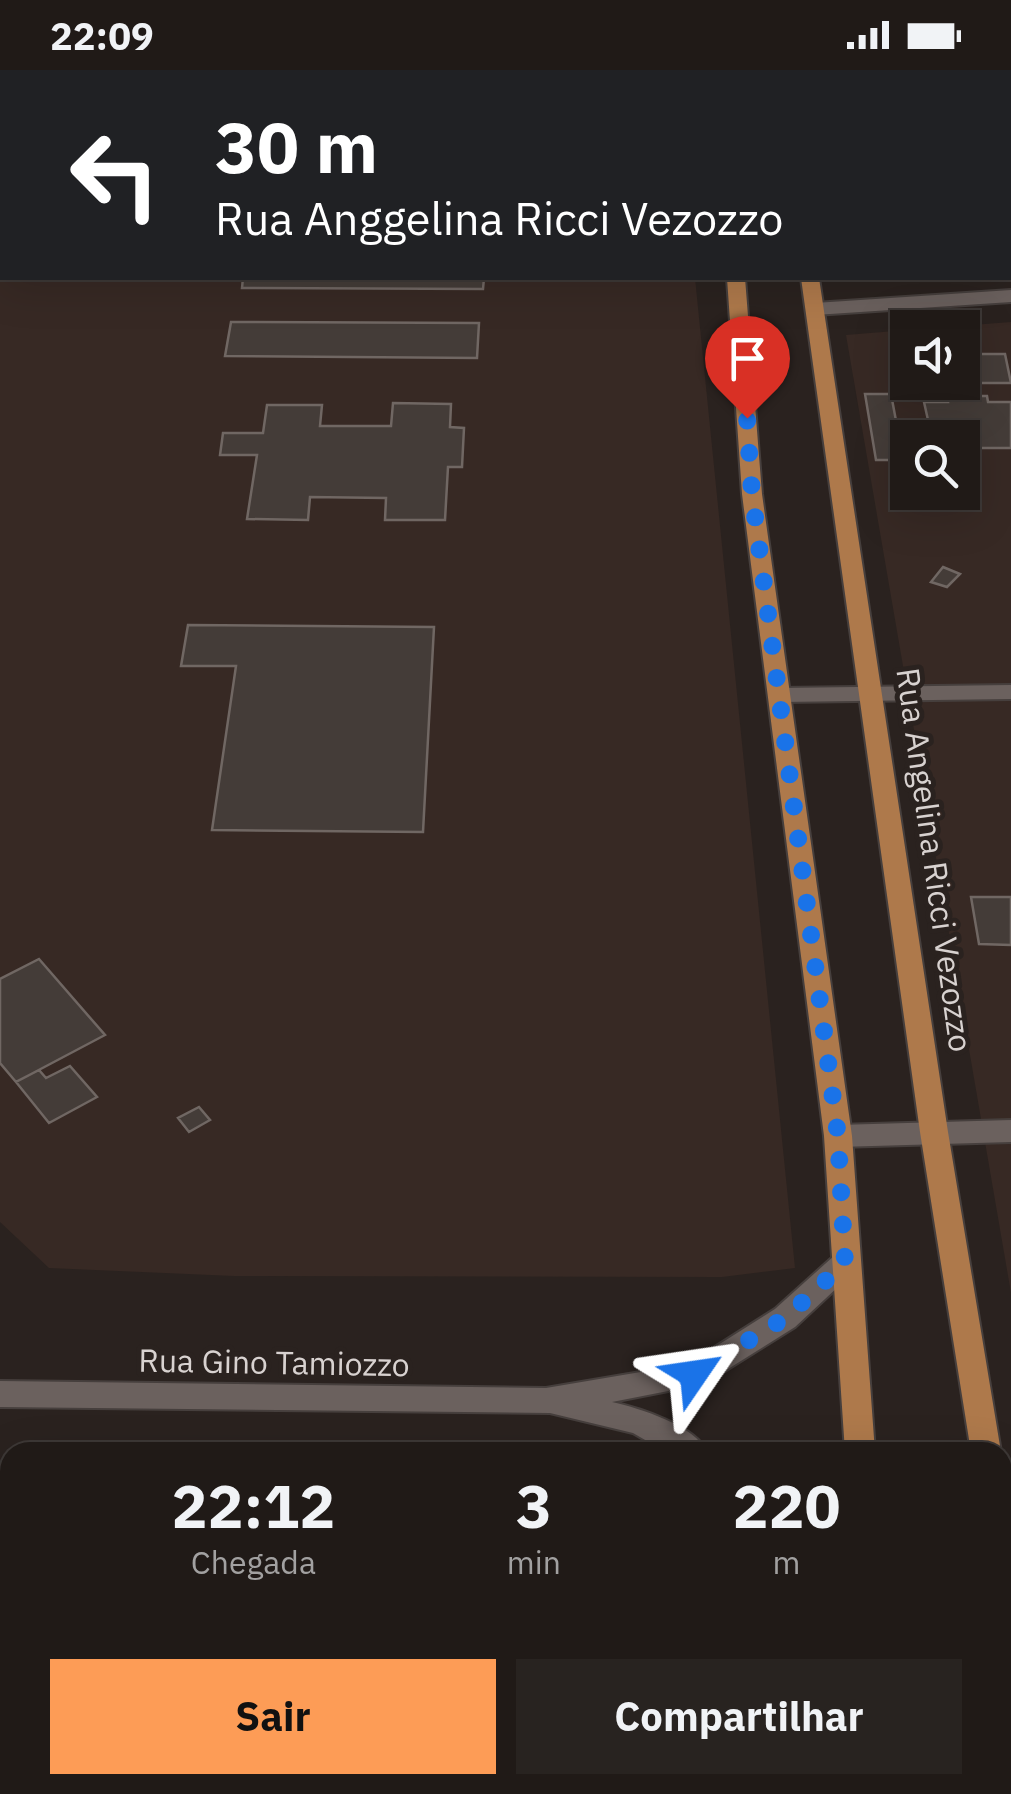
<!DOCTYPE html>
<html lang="pt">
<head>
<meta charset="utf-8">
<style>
  :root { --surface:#201a17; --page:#282320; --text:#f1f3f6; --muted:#a2a1a1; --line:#3d3836; --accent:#fd9c56 }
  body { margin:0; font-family:"IBM Plex Sans",sans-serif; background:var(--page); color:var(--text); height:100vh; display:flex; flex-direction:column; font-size:38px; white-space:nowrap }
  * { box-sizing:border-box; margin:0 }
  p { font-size:32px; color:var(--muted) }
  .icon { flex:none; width:55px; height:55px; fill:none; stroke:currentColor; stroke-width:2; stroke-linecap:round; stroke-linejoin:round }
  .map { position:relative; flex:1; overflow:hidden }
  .side { position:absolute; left:0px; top:1372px; width:1012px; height:352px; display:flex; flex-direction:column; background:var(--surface); border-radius:30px 30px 0 0; box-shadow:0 10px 40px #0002,0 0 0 2px var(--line) }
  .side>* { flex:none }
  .guide { position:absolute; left:0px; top:0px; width:1012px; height:210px; box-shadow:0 10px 40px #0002,0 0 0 2px var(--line); background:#202124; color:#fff; overflow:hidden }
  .fabs { position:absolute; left:890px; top:240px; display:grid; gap:20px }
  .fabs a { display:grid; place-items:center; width:90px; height:90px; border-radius:0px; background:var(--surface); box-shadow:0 10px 40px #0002,0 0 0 2px var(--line); font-size:50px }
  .pin { position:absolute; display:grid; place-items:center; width:85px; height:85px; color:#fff; margin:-102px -42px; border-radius:50% 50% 50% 0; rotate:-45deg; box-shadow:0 0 10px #0007 }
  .pin .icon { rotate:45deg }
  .me { position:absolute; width:110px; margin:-55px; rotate:58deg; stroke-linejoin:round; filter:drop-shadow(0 0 8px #0008) }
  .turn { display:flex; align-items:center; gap:35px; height:210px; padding:0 50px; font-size:45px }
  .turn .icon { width:130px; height:130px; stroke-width:2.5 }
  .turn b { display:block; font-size:70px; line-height:85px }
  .eta { display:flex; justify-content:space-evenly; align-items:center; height:170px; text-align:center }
  .eta b { font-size:60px; font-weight:700; line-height:70px }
  .primary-button { display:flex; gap:20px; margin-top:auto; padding:20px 50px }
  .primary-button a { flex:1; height:115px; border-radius:0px; background:var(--accent); color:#111; font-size:40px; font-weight:700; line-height:115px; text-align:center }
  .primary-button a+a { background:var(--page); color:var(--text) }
  .status { display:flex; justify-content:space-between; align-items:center; height:70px; padding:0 50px; background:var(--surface); direction:ltr }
  .status svg { height:28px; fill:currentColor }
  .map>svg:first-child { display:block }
  .built { fill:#372924; fill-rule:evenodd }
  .building { fill:#443c38; stroke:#706763; stroke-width:2.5 }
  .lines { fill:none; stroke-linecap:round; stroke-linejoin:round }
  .minor-casing { stroke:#463f3d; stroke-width:4 }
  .major-casing { stroke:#463f3d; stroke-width:4 }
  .minor { fill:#6b615e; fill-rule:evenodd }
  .major { fill:#ae794b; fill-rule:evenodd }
  .route { stroke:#1a73e8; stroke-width:18; stroke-dasharray:0 32.4 }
  .labels { text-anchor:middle; stroke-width:10; stroke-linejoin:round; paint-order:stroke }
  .street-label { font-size:32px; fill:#d8d2d0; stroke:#2a221f }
</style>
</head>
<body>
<div class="status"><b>22:09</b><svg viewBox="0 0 49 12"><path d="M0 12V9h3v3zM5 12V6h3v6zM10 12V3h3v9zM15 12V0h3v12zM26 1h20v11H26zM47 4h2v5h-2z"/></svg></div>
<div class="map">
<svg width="1011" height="1724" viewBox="0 0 1011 1724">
  <rect width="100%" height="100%" fill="#2a221f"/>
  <!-- built -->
  <path class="built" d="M0 0H674L2 2V208H695L795 1198 722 1207 234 1206 49 1198 0 1152Z
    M1011 252V1223L846 265 907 260 908 312H962V258L946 257ZM908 368H962V422H908Z"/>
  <!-- building -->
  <path class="building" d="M243 208H484L483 219 242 218Z
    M231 252 479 253 477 288 225 286Z
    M962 284H1005L1011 313H939L962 312Z
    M865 324H891L906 404H895L892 390H876Z
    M947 326H987L988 332H1011V378H962V368H932L924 332H948Z
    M393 333 451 334 450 357 464 358 462 397H448L445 450H385L386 428 310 427 308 450 247 449 257 385H220L223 363H263L267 335H322L320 356H391Z
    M943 497 960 504 947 517 931 512Z
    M188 555 434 557 423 762 212 760 236 596H181Z
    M971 827H1011V875L979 874Z
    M39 889 105 965 16 1012 0 993V909Z
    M70 996 97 1027 49 1053 16 1012 39 1000 46 1008Z
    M199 1037 210 1050 189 1062 178 1048Z"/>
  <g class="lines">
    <!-- minor casing -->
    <g class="minor-casing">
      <path id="minor" d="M1011 220V232L815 245 806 239 815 233Z
        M1011 615V629L780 632 769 625 780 618Z
        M1011 1050V1072L838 1077 828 1073 824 1066 828 1059 838 1055Z
        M845 1181 855 1185 859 1193 855 1201 795 1257 704 1314 612 1332C639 1338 696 1356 707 1382H666L633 1363 550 1343 0 1337V1311L546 1318 688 1294 775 1239 835 1185Z"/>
    </g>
    <!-- major casing -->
    <g class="major-casing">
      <path id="major" d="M707 0H723V2H707Z
        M767 0H783V2H767Z
        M727 208H745L762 424 852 1066 875 1382H845L824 1066 742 424Z
        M801 208H819L948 1062 1001 1382H971L920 1062Z
        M1002 1466 1011 1469V1546L1002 1542Z
        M869 1715H903V1724H869Z"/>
    </g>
    <!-- minor -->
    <use href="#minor" class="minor"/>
    <!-- major -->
    <use href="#major" class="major"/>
  </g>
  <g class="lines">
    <!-- route -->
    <path class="route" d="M694 1304 785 1248 845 1193 838 1066 752 424 747 348"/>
  </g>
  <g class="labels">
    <!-- street labels -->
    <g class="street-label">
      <text transform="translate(934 790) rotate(82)" y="11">Rua Angelina Ricci Vezozzo</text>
      <text transform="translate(274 1293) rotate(1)" y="11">Rua Gino Tamiozzo</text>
    </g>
  </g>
</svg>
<div class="fabs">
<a><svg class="icon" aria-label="sound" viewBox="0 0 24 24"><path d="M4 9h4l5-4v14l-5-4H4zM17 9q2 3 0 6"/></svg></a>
<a><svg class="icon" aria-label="search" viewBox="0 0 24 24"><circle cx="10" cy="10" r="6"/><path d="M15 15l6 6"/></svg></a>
</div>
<div class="pin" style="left:747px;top:348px;background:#d93025"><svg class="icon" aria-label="arrive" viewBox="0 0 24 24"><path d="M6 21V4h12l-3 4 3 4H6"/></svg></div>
<svg class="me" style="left:694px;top:1304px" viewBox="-20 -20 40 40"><path d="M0-17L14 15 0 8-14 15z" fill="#1a73e8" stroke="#fff" stroke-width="4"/></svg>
<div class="guide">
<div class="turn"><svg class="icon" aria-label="left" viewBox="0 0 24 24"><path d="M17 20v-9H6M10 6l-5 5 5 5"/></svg><div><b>30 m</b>Rua Anggelina Ricci Vezozzo</div></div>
</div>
<section class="side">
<div class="eta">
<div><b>22:12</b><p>Chegada</p></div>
<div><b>3</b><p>min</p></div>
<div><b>220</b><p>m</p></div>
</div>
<div class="primary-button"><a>Sair</a><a>Compartilhar</a></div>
</section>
</div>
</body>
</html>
